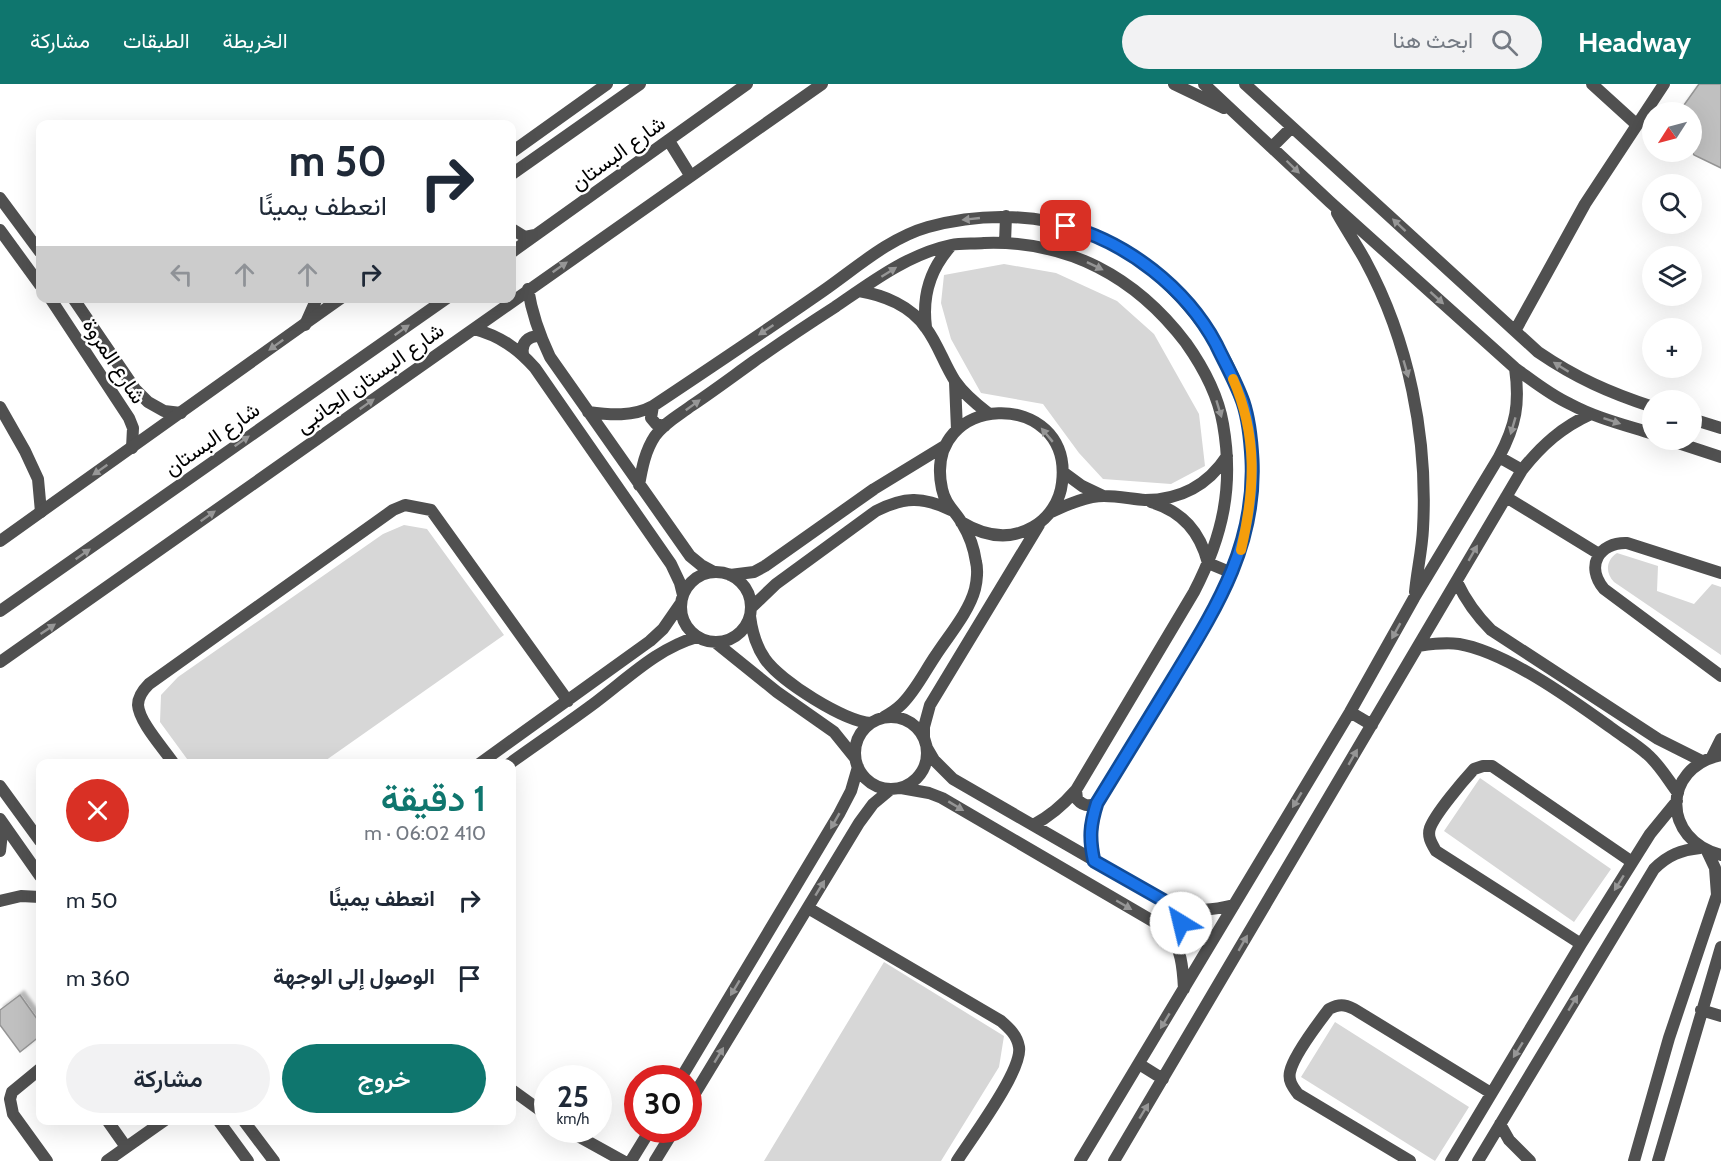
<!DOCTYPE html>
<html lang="ar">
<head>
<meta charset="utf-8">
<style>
  :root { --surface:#fff; --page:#f2f2f3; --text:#1f2937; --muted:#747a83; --accent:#0f766e }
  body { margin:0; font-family:Cabin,Vazirmatn,sans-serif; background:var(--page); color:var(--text); direction:rtl; height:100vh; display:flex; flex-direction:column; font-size:22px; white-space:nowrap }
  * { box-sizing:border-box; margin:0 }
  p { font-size:20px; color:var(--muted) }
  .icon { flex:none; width:33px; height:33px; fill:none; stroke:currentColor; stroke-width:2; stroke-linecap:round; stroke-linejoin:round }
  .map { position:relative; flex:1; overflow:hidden; direction:ltr }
  .side { position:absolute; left:36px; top:675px; width:480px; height:366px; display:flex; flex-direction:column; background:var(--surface); border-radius:12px; box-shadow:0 6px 24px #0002; direction:rtl }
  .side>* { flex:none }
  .guide { position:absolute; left:36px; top:36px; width:480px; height:183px; border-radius:12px; box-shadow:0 6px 24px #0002; direction:rtl; background:#fff; color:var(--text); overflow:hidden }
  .needle { width:39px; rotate:234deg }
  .buttons { position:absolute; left:1642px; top:18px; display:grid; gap:12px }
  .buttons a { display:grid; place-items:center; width:60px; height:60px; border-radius:50%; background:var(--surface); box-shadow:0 6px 24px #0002; font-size:30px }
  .speed { position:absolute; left:534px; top:981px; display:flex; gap:12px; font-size:30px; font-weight:700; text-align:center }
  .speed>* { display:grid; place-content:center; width:78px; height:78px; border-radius:50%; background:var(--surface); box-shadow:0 6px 24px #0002; line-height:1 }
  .speed small { font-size:15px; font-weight:400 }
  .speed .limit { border:9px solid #d22; background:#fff; color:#111 }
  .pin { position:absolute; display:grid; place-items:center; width:51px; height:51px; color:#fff; margin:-26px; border-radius:12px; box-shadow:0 3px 9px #0006 }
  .me { position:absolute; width:66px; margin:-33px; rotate:324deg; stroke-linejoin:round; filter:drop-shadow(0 0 4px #0008) }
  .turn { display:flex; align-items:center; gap:21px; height:126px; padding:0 30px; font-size:27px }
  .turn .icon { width:78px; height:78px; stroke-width:2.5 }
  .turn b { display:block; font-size:42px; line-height:51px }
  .lanes { display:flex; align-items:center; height:57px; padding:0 30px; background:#0003; justify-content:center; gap:30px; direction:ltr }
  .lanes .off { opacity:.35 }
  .round { display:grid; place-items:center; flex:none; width:63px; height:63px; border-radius:32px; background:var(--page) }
  .headline { display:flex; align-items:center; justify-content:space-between; height:102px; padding:0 30px }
  h1 { font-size:36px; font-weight:600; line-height:45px; color:var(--accent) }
  .cta { display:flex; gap:12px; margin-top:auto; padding:12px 30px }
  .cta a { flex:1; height:69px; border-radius:36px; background:var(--accent); color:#fff; font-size:24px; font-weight:600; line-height:69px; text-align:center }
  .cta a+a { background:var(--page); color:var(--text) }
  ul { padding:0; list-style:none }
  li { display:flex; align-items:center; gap:18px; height:78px; padding:0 30px }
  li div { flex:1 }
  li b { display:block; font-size:22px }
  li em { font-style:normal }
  header { display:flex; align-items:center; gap:36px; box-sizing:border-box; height:84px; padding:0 30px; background:var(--accent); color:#fff }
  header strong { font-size:28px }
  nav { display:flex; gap:33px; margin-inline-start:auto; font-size:21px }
  .search { width:420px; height:54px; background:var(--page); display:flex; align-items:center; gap:15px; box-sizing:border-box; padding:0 21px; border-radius:33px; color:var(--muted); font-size:22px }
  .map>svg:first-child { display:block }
  .green { fill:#d7d7d7 }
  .building { fill:#c0c0c0; stroke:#949494; stroke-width:1.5; filter:url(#shadow) }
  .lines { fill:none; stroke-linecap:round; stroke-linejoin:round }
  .minor { stroke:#505050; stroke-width:12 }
  .tertiary { stroke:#505050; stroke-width:12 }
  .oneway { fill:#969696 }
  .route-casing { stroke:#114b97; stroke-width:15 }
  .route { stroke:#1a73e8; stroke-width:10 }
  .slow { stroke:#f59e0b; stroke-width:10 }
  .labels { text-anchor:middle; stroke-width:5; stroke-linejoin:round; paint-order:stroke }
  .street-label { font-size:21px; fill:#000; stroke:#fff }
</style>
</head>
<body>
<header>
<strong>Headway</strong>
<div class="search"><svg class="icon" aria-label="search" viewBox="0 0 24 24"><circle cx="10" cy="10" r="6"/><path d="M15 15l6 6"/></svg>ابحث هنا</div>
<nav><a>الخريطة</a><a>الطبقات</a><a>مشاركة</a></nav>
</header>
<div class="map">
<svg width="1721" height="1077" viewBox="0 0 1721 1077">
  <defs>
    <filter id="shadow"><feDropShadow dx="4" dy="-4" stdDeviation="1.5" flood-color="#0004"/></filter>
  </defs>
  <rect width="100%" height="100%" fill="#fff"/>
  <!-- green -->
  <path class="green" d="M1004 180 1056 189 1117 217 1154 250 1199 330 1205 382 1171 400 1103 395 1079 369 1043 320 981 309 951 255 941 219 944 191Z
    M404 441 427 445 504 551 322 679H190L160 638 161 611 178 593 383 450Z
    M1617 469 1658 482 1657 507 1694 520 1712 500 1721 503V571L1614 498C1605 489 1606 476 1617 469Z
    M1480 694 1611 785 1574 838 1444 747Z
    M884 878 1004 952 999 983 941 1077H764Z
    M1335 938 1469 1023 1435 1077 1301 993Z"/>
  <!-- building -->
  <path class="building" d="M1699 0H1721V84L1694 71 1692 67V28H1679Z
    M20 911 40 939V952L20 968 0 941V926Z"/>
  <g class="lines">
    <!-- minor -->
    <path class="minor" d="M1174 0 1224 24
      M1204 0 1330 118 1515 284C1533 297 1550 311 1570 320 1596 334 1625 341 1653 350
      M1245 0 1538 268C1576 294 1610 309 1653 323
      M1592 0 1636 40
      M1272 63 1292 43
      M512 68 607 0
      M0 114 40 168
      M1337 129C1346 145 1356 160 1365 176 1409 257 1428 354 1423 445 1422 466 1417 487 1415 508
      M0 146 40 201
      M1005 159 1006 132
      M528 205C532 230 539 250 550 273L690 472 701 481 714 488
      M859 207C884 211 911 222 926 244 938 260 944 280 955 297 964 310 976 320 988 329
      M50 214 129 334 133 344 132 364
      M73 214 135 305 148 318 164 327 181 329
      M305 241 317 214
      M926 243C922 212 930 185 951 162
      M474 245C500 252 517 264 535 284L671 480 680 499 683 511
      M1515 247 1585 120 1664 0
      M523 270C521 259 528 252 539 252
      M955 298 957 346
      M653 322 651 334 656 340 665 342
      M0 323 25 367 38 395 41 428
      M588 328C610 331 633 333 653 322 710 284 767 246 823 207 856 184 889 154 928 143 979 129 1034 129 1084 147 1157 173 1220 246 1243 318 1254 353 1256 399 1248 435 1235 494 1205 542 1174 593 1148 635 1123 677 1097 719 1090 741 1089 754 1094 777
      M1692 335 1721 344
      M1669 356 1721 373
      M1499 373 1522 386
      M1063 388 1082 402 1103 412
      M639 401C642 384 645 367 655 352 664 339 679 331 691 322 712 308 732 293 753 278 780 259 807 241 835 223 870 199 908 170 951 161 961 159 973 160 984 159 1068 156 1136 193 1186 259 1203 283 1218 311 1223 340 1234 402 1223 452 1194 508L1076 706C1063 721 1051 732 1033 741
      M1506 413 1599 470
      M1151 418C1183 428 1200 448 1208 479L1232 489
      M1051 428C1067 421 1086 412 1104 412 1118 412 1132 415 1145 416 1181 416 1208 401 1227 372
      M681 523a35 35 0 1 1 70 0a35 35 0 1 1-70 0Z
      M1721 489 1627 459C1599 458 1585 482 1604 505L1721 592
      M730 491 754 488 765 482 874 405 946 361
      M1457 498C1466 517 1476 531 1491 546L1658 655 1702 677
      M751 524 776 500 876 427C904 413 922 412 951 426
      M750 532C752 548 756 562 765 575 780 597 845 638 871 639
      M715 558 777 608 834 648 855 674
      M1418 562C1432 560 1445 558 1459 560 1506 568 1571 615 1610 643 1622 652 1636 660 1647 670 1660 681 1668 696 1678 709
      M0 578 822 0
      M1350 628 1372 641
      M855 669a36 36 0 1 1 72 0a36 36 0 1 1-72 0Z
      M884 633C891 629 897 625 902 620 916 606 925 587 936 571 949 551 969 528 975 505 977 497 978 485 976 478 974 464 970 452 962 439 955 427 945 420 942 405 921 307 1074 303 1062 399 1060 417 1049 434 1033 443 1009 457 984 452 961 438
      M924 654V643L930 621 1039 441
      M927 664 934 676 953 695 1175 823C1196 828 1213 826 1234 821
      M1721 671C1661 684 1662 756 1721 771
      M1712 673 1721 655
      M174 680C164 665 139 638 138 621 138 613 143 606 149 600L393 426 405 421 431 426 568 617
      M479 680 650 557 663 545 681 519
      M509 680C538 659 568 639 596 618 628 594 658 564 697 553
      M0 702 40 757
      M901 704 929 709 942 714 1168 846C1181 863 1183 884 1184 905
      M1076 706 1077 715C1083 722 1089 723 1097 719
      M0 735 40 792
      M0 767 3 740
      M0 817 21 812 40 813
      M808 824 1001 937C1009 944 1017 951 1019 963 1023 986 971 1055 957 1077
      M1168 846H1173L1181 839 1182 832 1175 823
      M1581 860 1436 767C1432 760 1427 753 1430 744 1435 730 1463 697 1474 685L1483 682H1492L1632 778
      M1701 926 1721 932
      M1139 980 1163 995
      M40 985 12 1008 10 1015 13 1030 47 1077
      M681 994 839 730 851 707 858 683
      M512 1006 548 1032
      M688 1021 859 739 873 720 891 705
      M107 1036 126 1063
      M218 1036 248 1077
      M243 1036 274 1077
      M1500 1040 1509 1056 1530 1077
      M567 1046 623 1077
      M107 1077 165 1036
      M631 1077 650 1046
      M655 1077 674 1046
      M1080 1077 1350 628 1414 514 1499 373C1516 341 1520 320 1515 284
      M1114 1077 1522 386C1542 361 1562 343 1591 330
      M1410 1077 1298 1010C1293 1003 1288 997 1290 988 1293 973 1319 938 1329 925 1339 920 1344 920 1354 925L1491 1009
      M1451 1077 1581 860 1650 750 1677 717
      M1478 1077 1654 785C1668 771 1681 766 1700 764
      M1634 1077 1669 954 1717 811 1715 784 1707 767
      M1658 1077 1721 863"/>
    <!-- tertiary -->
    <path class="tertiary" d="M669 57 690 91
      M512 90 640 0
      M512 145 525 153 535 151
      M512 168 747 0
      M0 457 341 214
      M0 527 447 214"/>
  </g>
  <!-- one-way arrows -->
  <defs><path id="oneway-solid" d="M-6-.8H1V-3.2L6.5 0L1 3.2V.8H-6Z" transform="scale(1.5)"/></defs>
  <g class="oneway">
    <use href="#oneway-solid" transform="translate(1293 83) rotate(44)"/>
    <use href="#oneway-solid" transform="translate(971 135) rotate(174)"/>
    <use href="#oneway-solid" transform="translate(1399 141) rotate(-137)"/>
    <use href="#oneway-solid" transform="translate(1095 182) rotate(26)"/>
    <use href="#oneway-solid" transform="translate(560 183) rotate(-35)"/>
    <use href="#oneway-solid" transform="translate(889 188) rotate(-32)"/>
    <use href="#oneway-solid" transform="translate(1437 214) rotate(42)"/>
    <use href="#oneway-solid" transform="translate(402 246) rotate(-35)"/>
    <use href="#oneway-solid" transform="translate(766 246) rotate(146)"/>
    <use href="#oneway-solid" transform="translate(276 261) rotate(144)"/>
    <use href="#oneway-solid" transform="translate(1561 283) rotate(-148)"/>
    <use href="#oneway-solid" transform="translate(1406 285) rotate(74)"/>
    <use href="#oneway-solid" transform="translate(367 320) rotate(-35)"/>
    <use href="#oneway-solid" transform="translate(693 321) rotate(-36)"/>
    <use href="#oneway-solid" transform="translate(1219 325) rotate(73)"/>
    <use href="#oneway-solid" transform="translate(1612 337) rotate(18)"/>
    <use href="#oneway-solid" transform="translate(1513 342) rotate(106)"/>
    <use href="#oneway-solid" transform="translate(1047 351) rotate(-130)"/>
    <use href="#oneway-solid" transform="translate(242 357) rotate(-35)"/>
    <use href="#oneway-solid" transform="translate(100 386) rotate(145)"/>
    <use href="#oneway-solid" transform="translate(208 432) rotate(-35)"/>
    <use href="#oneway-solid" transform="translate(1473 469) rotate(-60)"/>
    <use href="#oneway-solid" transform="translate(83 470) rotate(-35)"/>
    <use href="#oneway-solid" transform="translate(48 545) rotate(-34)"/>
    <use href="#oneway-solid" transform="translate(1396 547) rotate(119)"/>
    <use href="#oneway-solid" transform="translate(1353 673) rotate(-60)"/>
    <use href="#oneway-solid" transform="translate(1297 716) rotate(121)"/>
    <use href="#oneway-solid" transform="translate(956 722) rotate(31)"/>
    <use href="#oneway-solid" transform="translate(835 737) rotate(120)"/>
    <use href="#oneway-solid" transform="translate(1619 799) rotate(122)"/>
    <use href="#oneway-solid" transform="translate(820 804) rotate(-59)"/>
    <use href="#oneway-solid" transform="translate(1124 821) rotate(30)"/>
    <use href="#oneway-solid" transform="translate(1243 859) rotate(-60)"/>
    <use href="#oneway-solid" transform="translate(735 904) rotate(121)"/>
    <use href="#oneway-solid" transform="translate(1573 919) rotate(-59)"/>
    <use href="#oneway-solid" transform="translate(1165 937) rotate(121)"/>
    <use href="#oneway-solid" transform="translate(1518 966) rotate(122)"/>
    <use href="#oneway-solid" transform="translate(719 971) rotate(-59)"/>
    <use href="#oneway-solid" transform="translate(1144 1027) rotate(-59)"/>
  </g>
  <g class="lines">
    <!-- route casing -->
    <g class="route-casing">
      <path id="route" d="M1066 142C1127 158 1186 204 1216 260 1225 279 1236 298 1243 318 1249 336 1251 357 1252 376 1256 462 1216 524 1173 595 1148 636 1122 678 1097 719 1090 741 1089 754 1094 777L1175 823 1182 832 1181 839"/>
    </g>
    <!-- route -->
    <use href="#route" class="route"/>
    <!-- slow -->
    <path class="slow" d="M1233 295C1258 352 1255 406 1241 466"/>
  </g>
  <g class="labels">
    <!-- street labels -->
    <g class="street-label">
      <text transform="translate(618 69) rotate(-36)" y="7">شارع البستان</text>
      <text transform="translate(114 277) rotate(57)" y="7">شارع المروة</text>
      <text transform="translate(370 294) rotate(-35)" y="7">شارع البستان الجانبى</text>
      <text transform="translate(212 355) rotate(-35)" y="7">شارع البستان</text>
    </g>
  </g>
</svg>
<div class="buttons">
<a><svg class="needle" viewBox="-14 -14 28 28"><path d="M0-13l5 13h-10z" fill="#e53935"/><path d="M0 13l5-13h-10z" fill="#747a83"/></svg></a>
<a><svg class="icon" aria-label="search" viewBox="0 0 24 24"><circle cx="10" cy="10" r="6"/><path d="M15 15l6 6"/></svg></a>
<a><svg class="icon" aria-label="layers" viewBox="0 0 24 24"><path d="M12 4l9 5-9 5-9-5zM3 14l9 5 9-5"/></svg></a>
<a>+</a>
<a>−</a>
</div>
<div class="speed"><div>25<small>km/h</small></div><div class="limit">30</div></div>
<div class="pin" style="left:1066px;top:142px;background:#d93025"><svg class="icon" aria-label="arrive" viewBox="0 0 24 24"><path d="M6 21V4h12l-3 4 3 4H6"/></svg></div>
<svg class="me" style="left:1181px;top:839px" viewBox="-20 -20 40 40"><circle r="19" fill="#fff"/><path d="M0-13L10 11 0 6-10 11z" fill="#1a73e8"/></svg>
<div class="guide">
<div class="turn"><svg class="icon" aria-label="right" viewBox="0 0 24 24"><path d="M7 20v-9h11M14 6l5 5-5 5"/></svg><div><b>50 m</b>انعطف يمينًا</div></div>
<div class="lanes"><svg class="icon off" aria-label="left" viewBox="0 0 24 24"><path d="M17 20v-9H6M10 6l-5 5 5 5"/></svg><svg class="icon off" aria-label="ahead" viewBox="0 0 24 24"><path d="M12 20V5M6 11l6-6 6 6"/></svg><svg class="icon off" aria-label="ahead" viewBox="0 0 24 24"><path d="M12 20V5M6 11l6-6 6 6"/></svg><svg class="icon" aria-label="right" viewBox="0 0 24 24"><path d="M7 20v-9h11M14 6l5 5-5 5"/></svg></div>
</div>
<section class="side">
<div class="headline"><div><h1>1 دقيقة</h1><p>410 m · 06:02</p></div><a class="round" style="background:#d93025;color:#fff"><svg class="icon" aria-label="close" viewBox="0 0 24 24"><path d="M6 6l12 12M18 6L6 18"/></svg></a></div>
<ul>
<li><svg class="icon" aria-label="right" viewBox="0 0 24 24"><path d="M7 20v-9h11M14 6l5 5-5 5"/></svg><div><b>انعطف يمينًا</b></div><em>50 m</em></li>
<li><svg class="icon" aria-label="arrive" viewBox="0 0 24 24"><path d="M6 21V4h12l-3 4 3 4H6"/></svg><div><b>الوصول إلى الوجهة</b></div><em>360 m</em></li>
</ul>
<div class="cta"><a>خروج</a><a>مشاركة</a></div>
</section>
</div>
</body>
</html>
